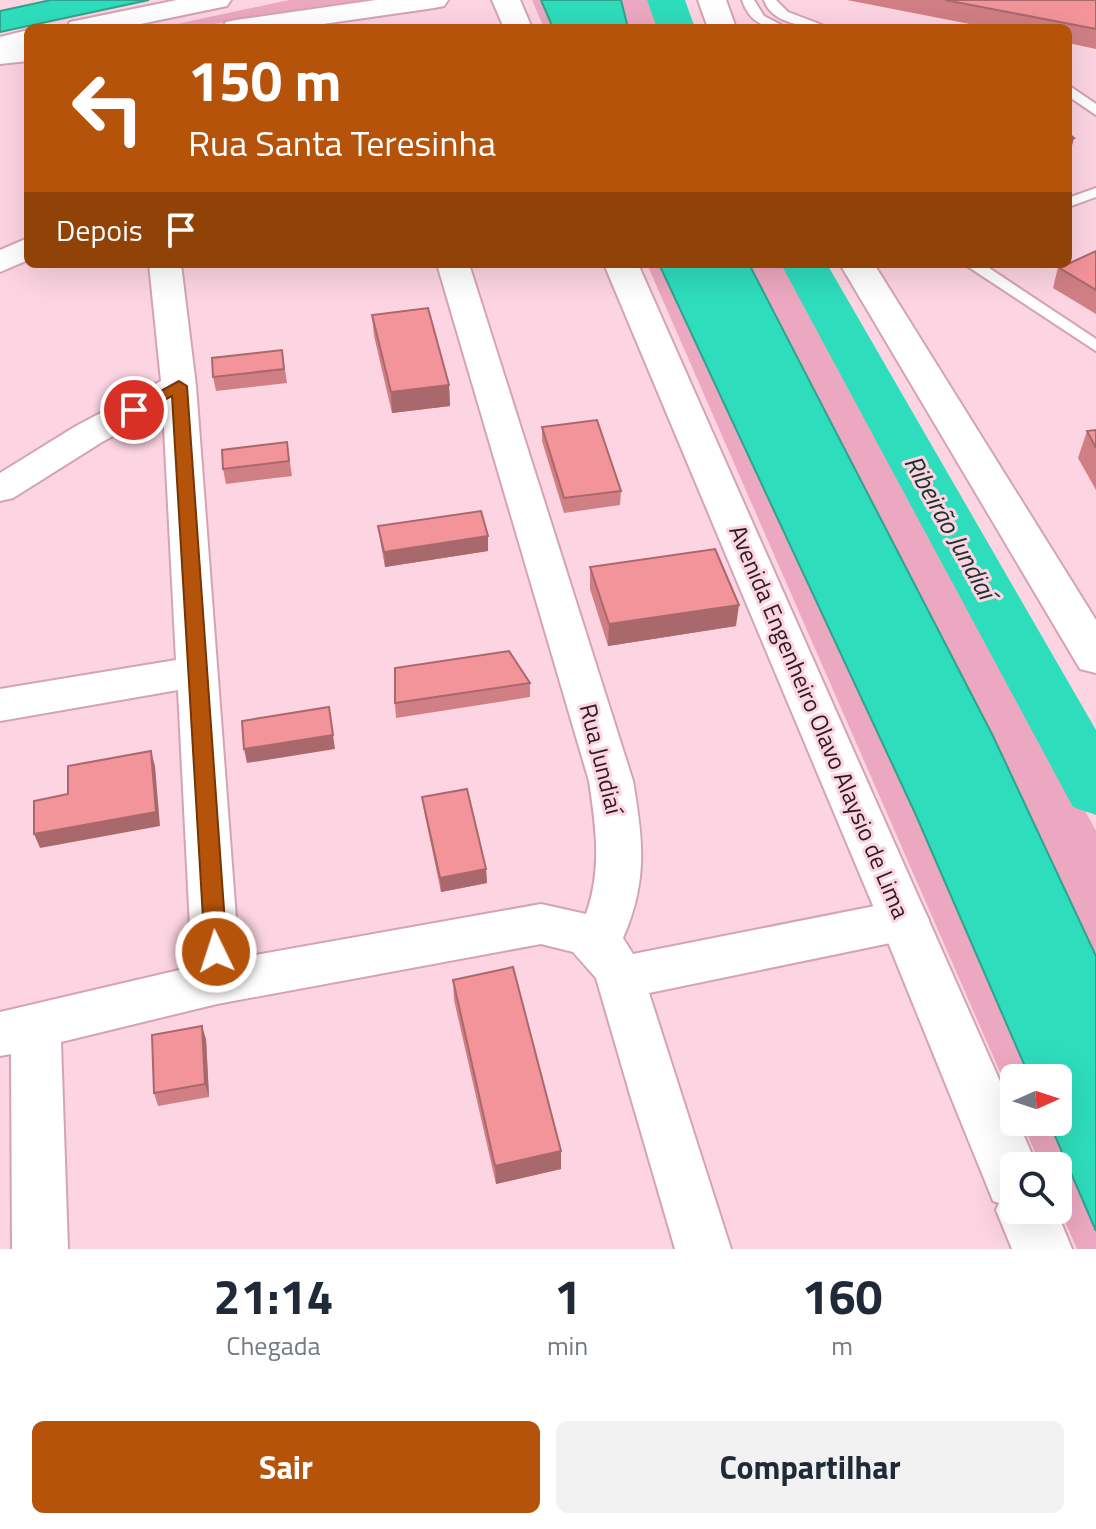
<!DOCTYPE html>
<html lang="pt">
<head>
<meta charset="utf-8">
<style>
  :root { --surface:#fff; --page:#f2f2f3; --text:#1f2937; --muted:#747a83; --accent:#b45309 }
  body { margin:0; font-family:"Titillium Web",sans-serif; background:var(--page); color:var(--text); height:100vh; display:flex; flex-direction:column; font-size:30px; white-space:nowrap }
  * { box-sizing:border-box; margin:0 }
  p { font-size:26px; color:var(--muted) }
  .icon { flex:none; width:44px; height:44px; fill:none; stroke:currentColor; stroke-width:2; stroke-linecap:round; stroke-linejoin:round }
  .map { position:relative; height:1249px; overflow:hidden }
  .side { display:flex; flex-direction:column; background:var(--surface); flex:1 }
  .side>* { flex:none }
  .banner { position:absolute; left:24px; top:24px; width:1048px; height:244px; border-radius:12px; box-shadow:0 8px 32px #0002; background:#b45309; color:#fff; overflow:hidden }
  .needle { width:52px; rotate:87deg }
  .buttons { position:absolute; left:1000px; top:1064px; display:grid; gap:16px }
  .buttons a { display:grid; place-items:center; width:72px; height:72px; border-radius:12px; background:var(--surface); box-shadow:0 8px 32px #0002; font-size:40px }
  .pin { position:absolute; display:grid; place-items:center; width:68px; height:68px; color:#fff; margin:-34px; border:4px solid #fff; border-radius:50%; box-shadow:0 2px 8px #0007 }
  .me { position:absolute; width:88px; margin:-44px; rotate:356deg; stroke-linejoin:round; filter:drop-shadow(0 0 6px #0008) }
  .turn { display:flex; align-items:center; gap:28px; height:168px; padding:0 32px; font-size:36px }
  .turn .icon { width:104px; height:104px; stroke-width:2.5 }
  .turn b { display:block; font-size:56px; line-height:68px }
  .then { display:flex; align-items:center; height:76px; padding:0 32px; background:#0003; gap:16px; font-size:30px }
  .eta { display:flex; justify-content:space-evenly; align-items:center; height:136px; text-align:center }
  .eta b { font-size:48px; font-weight:700; line-height:56px }
  .action { display:flex; gap:16px; margin-top:auto; padding:16px 32px }
  .action a { flex:1; height:92px; border-radius:12px; background:var(--accent); color:#fff; font-size:32px; font-weight:700; line-height:92px; text-align:center }
  .action a+a { background:var(--page); color:var(--text) }
  .map>svg:first-child { display:block }
  .green { fill:#eca8c0 }
  .water { fill:#2eddbc; stroke:#2ea38e; stroke-width:2 }
  .lines { fill:none; stroke-linecap:round; stroke-linejoin:round }
  .river { fill:#2eddbc; fill-rule:evenodd }
  .service-casing { stroke:#d4a4b4; stroke-width:4 }
  .minor-casing { stroke:#d4a4b4; stroke-width:4 }
  .secondary-casing { stroke:#d4a4b4; stroke-width:4 }
  .trunk-casing { stroke:#d4a4b4; stroke-width:4 }
  .service { fill:#fff; fill-rule:evenodd }
  .minor { fill:#fff; fill-rule:evenodd }
  .secondary { fill:#fff; fill-rule:evenodd }
  .trunk { fill:#fff; fill-rule:evenodd }
  .wall { fill:#d07f84 }
  .shaded-wall { fill:#a9686c }
  .building { fill:#f2949a; stroke:#a9686c; stroke-width:2 }
  .route { fill:#b45309; stroke:#753606; stroke-width:2 }
  .labels { text-anchor:middle; stroke-width:6; stroke-linejoin:round; paint-order:stroke }
  .street-label { font-size:24px; fill:#2d1b22; stroke:#fdd4e2 }
  .water-label { font-size:26px; font-style:italic; fill:#19322c; stroke:#fdd4e2 }
</style>
</head>
<body>
<div class="map">
<svg width="1096" height="1249" viewBox="0 0 1096 1249">
  <rect width="100%" height="100%" fill="#fdd4e2"/>
  <!-- green -->
  <path class="green" d="M289 0H383L186 28H158Z
    M532 0H656L661 28H544Z
    M647 264H788L1096 831V1249H1077L1058 1205V1166H1041L1022 1122H1058V1078H1014V1104Z"/>
  <!-- water -->
  <path class="water" d="M51 0H149L0 32V11Z
    M541 0H621L628 28H553Z
    M659 264H749L993 736 1096 956V1231L1049 1122H1058V1078H1030L915 813Z"/>
  <g class="lines">
    <!-- river -->
    <path class="river" d="M647 0H685L695 28H657Z
      M781 264H827L1096 730V815L1073 807Z"/>
    <!-- service casing -->
    <g class="service-casing">
      <path id="service" d="M742 0H754L764 16 787 28C764 28 750 23 742 0Z
        M764 0H776L788 12 830 28C809 28 771 24 764 0Z
        M1068 85 1096 104V115L1068 96Z
        M1096 188V197L1068 207V198Z
        M964 264H983L1096 339V351Z"/>
    </g>
    <!-- minor casing -->
    <g class="minor-casing">
      <path id="minor" d="M28 238V260L0 272V250Z
        M149 264H181L196 386 239 958 541 904 586 914C602 870 596 827 589 781L437 264H469L633 781C643 840 648 881 623 938L633 954 905 900 922 906 929 920 922 934 905 940 649 993 731 1249H675L596 978 573 952 541 944 217 1004 61 1042 68 1249H12L11 1054 0 1056V1012L192 967 178 690 0 721V689L176 660 163 409 102 442 13 498 0 501V473L76 426 161 381Z"/>
    </g>
    <!-- secondary casing -->
    <g class="secondary-casing">
      <path id="secondary" d="M376 0H448L444 6 434 8 295 28H222L226 22 236 20Z
        M492 0H520L532 28H504Z
        M698 0H726L736 28H708Z
        M28 43V61L0 64V46Z
        M604 264H638L1014 1113V1122H1018L1037 1166H1014V1210H1056L1072 1249H1012L996 1210 999 1203 993 1201 985 1181 879 920Z
        M840 264H874L1096 620V673L1080 669Z"/>
    </g>
    <!-- trunk casing -->
    <g class="trunk-casing">
      <path id="trunk" d="M177 0H231L227 6 121 28H66L70 22Z
        M28 30V48L0 55V37Z"/>
    </g>
    <!-- service -->
    <use href="#service" class="service"/>
    <!-- minor -->
    <use href="#minor" class="minor"/>
    <!-- secondary -->
    <use href="#secondary" class="secondary"/>
    <!-- trunk -->
    <use href="#trunk" class="trunk"/>
  </g>
  <!-- wall -->
  <path class="wall" d="M847 0H1096V49L1068 43V28H990Z
    M1096 251V314L1053 288 1058 267Z
    M372 315 449 385 450 406 392 413 374 336Z
    M282 350 287 383 216 391 213 377Z
    M542 427 621 491 620 505 564 513 542 441Z
    M1096 430V490L1078 458 1087 431Z
    M287 442 292 476 226 484 223 469Z
    M378 526 488 551 385 567 380 540Z
    M590 567 736 626 608 646 590 589Z
    M530 683V697L396 718 395 703Z
    M422 797 486 869 487 883 441 892 424 811Z
    M453 980 561 1151V1169L496 1184 454 1000Z
    M206 1039 209 1097 158 1106 154 1093Z"/>
  <!-- shaded-wall -->
  <path class="shaded-wall" d="M1074 138 1069 157 1068 158V140Z
    M449 385 450 406 392 413 391 392Z
    M488 536V551L385 567 384 552Z
    M739 605 736 626 608 646 609 624Z
    M333 735 335 749 247 763 244 749Z
    M151 751 155 766 160 826 40 848 34 834Z
    M486 869 487 883 441 892 440 878Z
    M202 1026 206 1039 209 1097 205 1084Z
    M561 1151V1169L496 1184 495 1166Z"/>
  <!-- building -->
  <path class="building" d="M945 0H1096V29Z
    M1068 133 1074 138 1068 140Z
    M1096 251V290L1058 267 1068 264Z
    M428 308 449 385 391 392 372 315Z
    M282 350 284 369 213 377 212 358Z
    M597 420 621 491 564 498 542 427Z
    M1096 430V448L1087 431Z
    M287 442 289 461 223 469 222 450Z
    M481 511 488 536 384 552 378 526Z
    M715 549 739 605 609 624 590 567Z
    M509 651 530 683 395 703V668Z
    M329 707 333 735 244 749 242 721Z
    M151 751 156 812 34 834V801L68 794V766Z
    M467 789 486 869 440 878 422 797Z
    M513 967 561 1151 495 1166 453 980Z
    M202 1026 205 1084 154 1093 152 1035Z"/>
  <!-- route -->
  <path class="route" d="M179 381 187 386 227 952 223 958 216 961 208 958 205 952 172 396 140 414H128L126 410Z"/>
  <g class="labels">
    <!-- street labels -->
    <g class="street-label">
      <text transform="translate(819 722) rotate(67)" y="8">Avenida Engenheiro Olavo Alaysio de Lima</text>
      <text transform="translate(601 759) rotate(76)" y="8">Rua Jundiaí</text>
    </g>
    <!-- water labels -->
    <g class="water-label">
      <text transform="translate(950 527) rotate(61)" y="9">Ribeirão Jundiaí</text>
    </g>
  </g>
</svg>
<div class="buttons">
<a><svg class="needle" viewBox="-14 -14 28 28"><path d="M0-13l5 13h-10z" fill="#e53935"/><path d="M0 13l5-13h-10z" fill="#747a83"/></svg></a>
<a><svg class="icon" aria-label="search" viewBox="0 0 24 24"><circle cx="10" cy="10" r="6"/><path d="M15 15l6 6"/></svg></a>
</div>
<div class="pin" style="left:134px;top:410px;background:#d93025"><svg class="icon" aria-label="arrive" viewBox="0 0 24 24"><path d="M6 21V4h12l-3 4 3 4H6"/></svg></div>
<svg class="me" style="left:216px;top:952px" viewBox="-20 -20 40 40"><circle r="17" fill="#b45309" stroke="#fff" stroke-width="3"/><path d="M0-11L8 9 0 5-8 9z" fill="#fff"/></svg>
<div class="banner">
<div class="turn"><svg class="icon" aria-label="left" viewBox="0 0 24 24"><path d="M17 20v-9H6M10 6l-5 5 5 5"/></svg><div><b>150 m</b>Rua Santa Teresinha</div></div>
<div class="then">Depois<svg class="icon" aria-label="arrive" viewBox="0 0 24 24"><path d="M6 21V4h12l-3 4 3 4H6"/></svg></div>
</div>
</div>
<section class="side">
<div class="eta">
<div><b>21:14</b><p>Chegada</p></div>
<div><b>1</b><p>min</p></div>
<div><b>160</b><p>m</p></div>
</div>
<div class="action"><a>Sair</a><a>Compartilhar</a></div>
</section>
</body>
</html>
